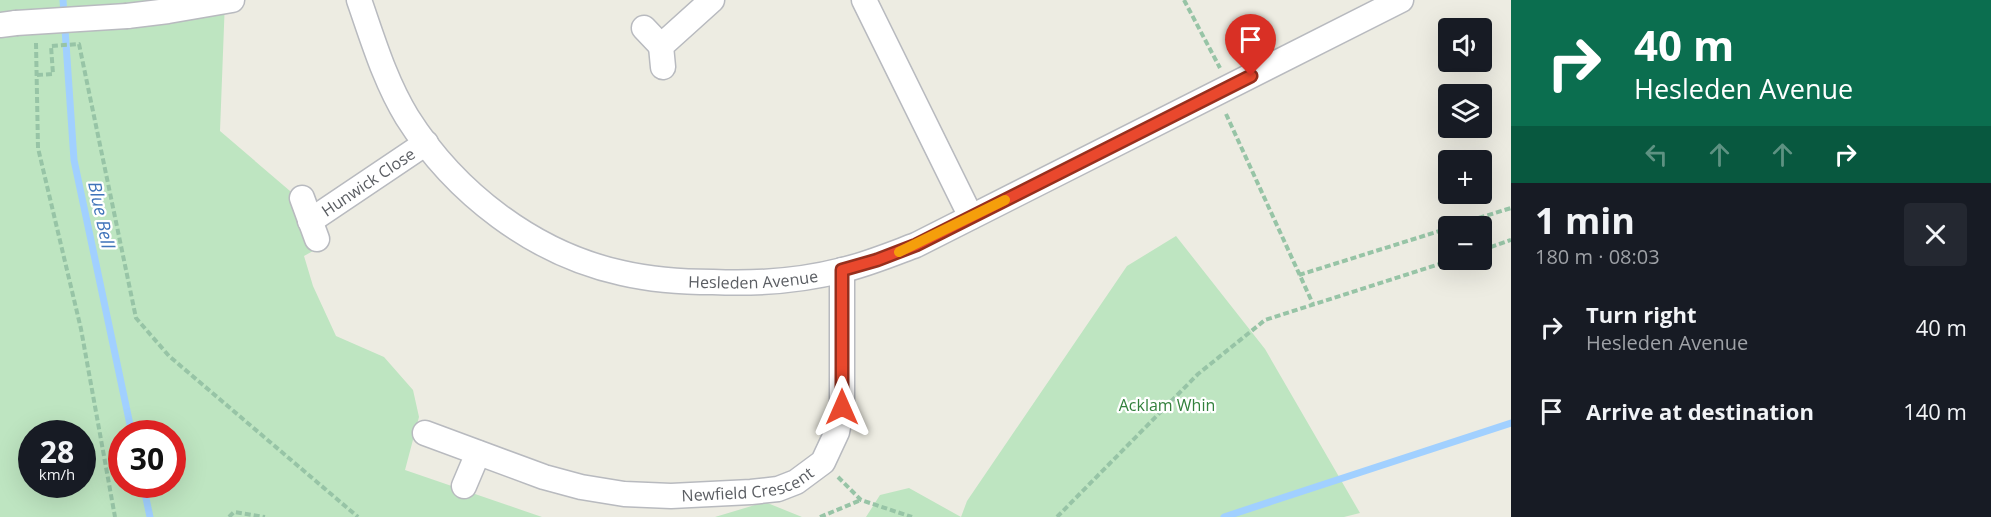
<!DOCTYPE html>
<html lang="en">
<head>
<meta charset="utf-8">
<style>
  :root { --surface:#171b24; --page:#242831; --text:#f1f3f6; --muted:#9ea1a6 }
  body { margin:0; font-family:"Open Sans",sans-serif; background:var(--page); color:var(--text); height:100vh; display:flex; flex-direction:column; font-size:22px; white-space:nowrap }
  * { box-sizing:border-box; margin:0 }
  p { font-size:20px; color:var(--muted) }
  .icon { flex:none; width:33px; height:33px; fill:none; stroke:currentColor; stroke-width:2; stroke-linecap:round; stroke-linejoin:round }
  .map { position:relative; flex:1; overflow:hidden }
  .drawer { display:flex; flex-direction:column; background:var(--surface); width:480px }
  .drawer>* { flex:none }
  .banner { background:#0b6e4f; color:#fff; overflow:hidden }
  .controls { position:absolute; left:1438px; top:18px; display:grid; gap:12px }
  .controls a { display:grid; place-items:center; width:54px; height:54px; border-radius:6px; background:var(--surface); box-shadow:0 6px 24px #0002; font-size:30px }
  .speed { position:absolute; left:18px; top:420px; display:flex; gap:12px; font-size:30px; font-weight:700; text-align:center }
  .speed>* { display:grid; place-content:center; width:78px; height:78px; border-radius:50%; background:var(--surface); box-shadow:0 6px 24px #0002; line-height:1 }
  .speed small { font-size:15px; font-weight:400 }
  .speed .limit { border:9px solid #d22; background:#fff; color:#111 }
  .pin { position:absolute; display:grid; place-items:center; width:51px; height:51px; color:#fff; margin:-62px -26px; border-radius:50% 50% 50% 0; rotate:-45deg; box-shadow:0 0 6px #0007 }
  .pin .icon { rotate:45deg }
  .me { position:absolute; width:66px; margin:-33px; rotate:0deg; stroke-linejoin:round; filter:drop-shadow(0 0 4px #0008) }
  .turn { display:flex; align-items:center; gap:21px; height:126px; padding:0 24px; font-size:27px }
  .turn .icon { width:78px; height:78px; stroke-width:2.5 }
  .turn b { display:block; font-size:42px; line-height:51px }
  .lanes { display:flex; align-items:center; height:57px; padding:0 24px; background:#0003; justify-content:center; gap:30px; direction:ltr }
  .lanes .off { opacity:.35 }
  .round { display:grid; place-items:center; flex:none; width:63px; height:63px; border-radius:6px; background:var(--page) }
  .summary { display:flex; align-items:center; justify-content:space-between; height:102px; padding:0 24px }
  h1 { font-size:36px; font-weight:700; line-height:45px }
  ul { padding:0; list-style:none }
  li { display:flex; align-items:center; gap:18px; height:84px; padding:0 24px }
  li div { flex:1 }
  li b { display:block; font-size:22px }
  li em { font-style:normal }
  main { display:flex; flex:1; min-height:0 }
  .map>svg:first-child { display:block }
  .green { fill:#bee5c1; fill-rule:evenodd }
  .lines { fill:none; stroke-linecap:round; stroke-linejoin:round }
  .stream { stroke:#a1d0ff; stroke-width:7 }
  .street-casing { stroke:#b8babf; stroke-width:27 }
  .path { stroke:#97c4a6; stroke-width:4; stroke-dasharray:6 3; stroke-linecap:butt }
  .street { stroke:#fff; stroke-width:24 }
  .street-bridge-casing { stroke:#b8babf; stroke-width:27; stroke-linecap:butt }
  .street-bridge { stroke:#fff; stroke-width:24 }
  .route-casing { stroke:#972f1d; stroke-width:15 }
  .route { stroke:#e9482d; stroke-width:10 }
  .slow { stroke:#f59e0b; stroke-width:10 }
  .labels { text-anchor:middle; stroke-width:4.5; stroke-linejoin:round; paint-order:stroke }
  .street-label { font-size:16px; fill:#5b5e63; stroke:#fff }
  .park-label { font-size:16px; fill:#33813d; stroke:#fff }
  .water-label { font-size:18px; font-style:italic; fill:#4074ba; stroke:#fff }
</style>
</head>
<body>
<main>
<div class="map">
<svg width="1511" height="517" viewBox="0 0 1511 517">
  <rect width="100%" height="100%" fill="#edece2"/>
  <!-- green -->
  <path class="green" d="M0 0H225L220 131 290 191 313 251 304 256 313 286 336 336 384 357 413 390 419 417 405 470 542 517H0ZM32 434H82V484H32ZM122 434H172V484H122Z
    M1176 236 1265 349 1360 513 1344 517H866L880 495 909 488 961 517 967 501 1127 266Z
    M765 502 802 517H715Z"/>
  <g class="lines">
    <!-- stream -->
    <path class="stream" d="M63 0 74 160 132 434
      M143 484 150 517
      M1224 517 1511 423"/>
    <!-- street casing -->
    <g class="street-casing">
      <g id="street">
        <path id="s1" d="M359 0C373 40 385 81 407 117 455 193 534 254 622 273 652 280 682 282 713 282 756 284 800 281 843 270 868 264 892 254 916 245L1401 0"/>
        <path d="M864 0 971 217"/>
        <path d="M127 16 168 11 232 0"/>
        <path d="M0 25 16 23"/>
        <path d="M644 28 661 46"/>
        <path d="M663 67 661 46 712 0"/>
        <path d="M302 198 317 239"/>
        <path id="s2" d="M310 221 426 143"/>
        <path id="s3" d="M425 433 544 477 581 487 624 494 671 496 751 492 778 489 796 482 823 462 837 432 842 407V270"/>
        <path d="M464 486 478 453"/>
      </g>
    </g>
    <!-- path -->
    <path class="path" d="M1184 0 1220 68
      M36 43 38 148 81 329 115 517
      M37 75 53 74 51 46 79 44 136 318 169 356 358 517
      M1226 114 1313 304
      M1453 226 1511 208
      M1482 250 1511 240
      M1299 275 1449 228
      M838 477 861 500 912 517
      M229 517 234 512 265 517
      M820 517 861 500
      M1057 517 1198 374 1265 320 1452 260"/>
    <!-- street -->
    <use href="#street" class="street"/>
    <!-- street-bridge casing -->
    <g class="street-bridge-casing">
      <path id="street-bridge" d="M16 23 127 16"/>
    </g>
    <!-- street-bridge -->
    <use href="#street-bridge" class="street-bridge"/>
  </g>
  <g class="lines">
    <!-- route casing -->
    <g class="route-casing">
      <path id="route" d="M842 407V270L877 260 916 245 1251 76"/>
    </g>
    <!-- route -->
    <use href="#route" class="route"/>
    <!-- slow -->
    <path class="slow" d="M899 252 1005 200"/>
  </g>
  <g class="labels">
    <!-- street labels -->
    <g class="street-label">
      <text dy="6" stroke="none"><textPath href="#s2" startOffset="70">Hunwick Close</textPath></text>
      <text dy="6" stroke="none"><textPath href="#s1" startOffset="531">Hesleden Avenue</textPath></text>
      <text dy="6" stroke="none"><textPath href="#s3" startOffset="334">Newfield Crescent</textPath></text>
    </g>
    <!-- park labels -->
    <g class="park-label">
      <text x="1167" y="411">Acklam Whin</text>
    </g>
    <!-- water labels -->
    <g class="water-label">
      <text transform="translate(101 215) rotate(78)" y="6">Blue Bell</text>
    </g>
  </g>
</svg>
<div class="controls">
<a><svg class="icon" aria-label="sound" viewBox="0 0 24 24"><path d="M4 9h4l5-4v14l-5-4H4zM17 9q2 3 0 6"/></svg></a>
<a><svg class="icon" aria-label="layers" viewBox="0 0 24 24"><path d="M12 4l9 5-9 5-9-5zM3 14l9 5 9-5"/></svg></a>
<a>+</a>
<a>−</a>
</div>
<div class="speed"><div>28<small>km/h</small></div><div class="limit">30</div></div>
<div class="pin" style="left:1251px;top:76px;background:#d93025"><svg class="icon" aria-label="arrive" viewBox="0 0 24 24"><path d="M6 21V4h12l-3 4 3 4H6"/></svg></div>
<svg class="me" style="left:842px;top:407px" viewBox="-20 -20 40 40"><path d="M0-17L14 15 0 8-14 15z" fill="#e9482d" stroke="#fff" stroke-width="4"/></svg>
</div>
<section class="drawer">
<div class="banner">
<div class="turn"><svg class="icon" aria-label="right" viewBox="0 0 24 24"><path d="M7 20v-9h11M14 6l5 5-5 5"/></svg><div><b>40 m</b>Hesleden Avenue</div></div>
<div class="lanes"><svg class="icon off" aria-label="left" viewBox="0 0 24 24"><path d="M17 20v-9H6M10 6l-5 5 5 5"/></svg><svg class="icon off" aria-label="ahead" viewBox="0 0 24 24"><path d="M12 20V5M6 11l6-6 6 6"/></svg><svg class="icon off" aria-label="ahead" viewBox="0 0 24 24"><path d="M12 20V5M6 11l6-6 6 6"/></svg><svg class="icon" aria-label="right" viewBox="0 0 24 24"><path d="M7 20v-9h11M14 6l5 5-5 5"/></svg></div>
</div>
<div class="summary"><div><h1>1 min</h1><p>180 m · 08:03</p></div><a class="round"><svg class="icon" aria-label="close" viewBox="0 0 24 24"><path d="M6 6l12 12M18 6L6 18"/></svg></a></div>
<ul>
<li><svg class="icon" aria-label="right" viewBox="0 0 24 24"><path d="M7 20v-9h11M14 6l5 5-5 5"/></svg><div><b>Turn right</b><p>Hesleden Avenue</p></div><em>40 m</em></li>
<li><svg class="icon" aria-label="arrive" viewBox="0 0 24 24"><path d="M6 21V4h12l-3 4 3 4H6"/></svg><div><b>Arrive at destination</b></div><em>140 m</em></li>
</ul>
</section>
</main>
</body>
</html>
